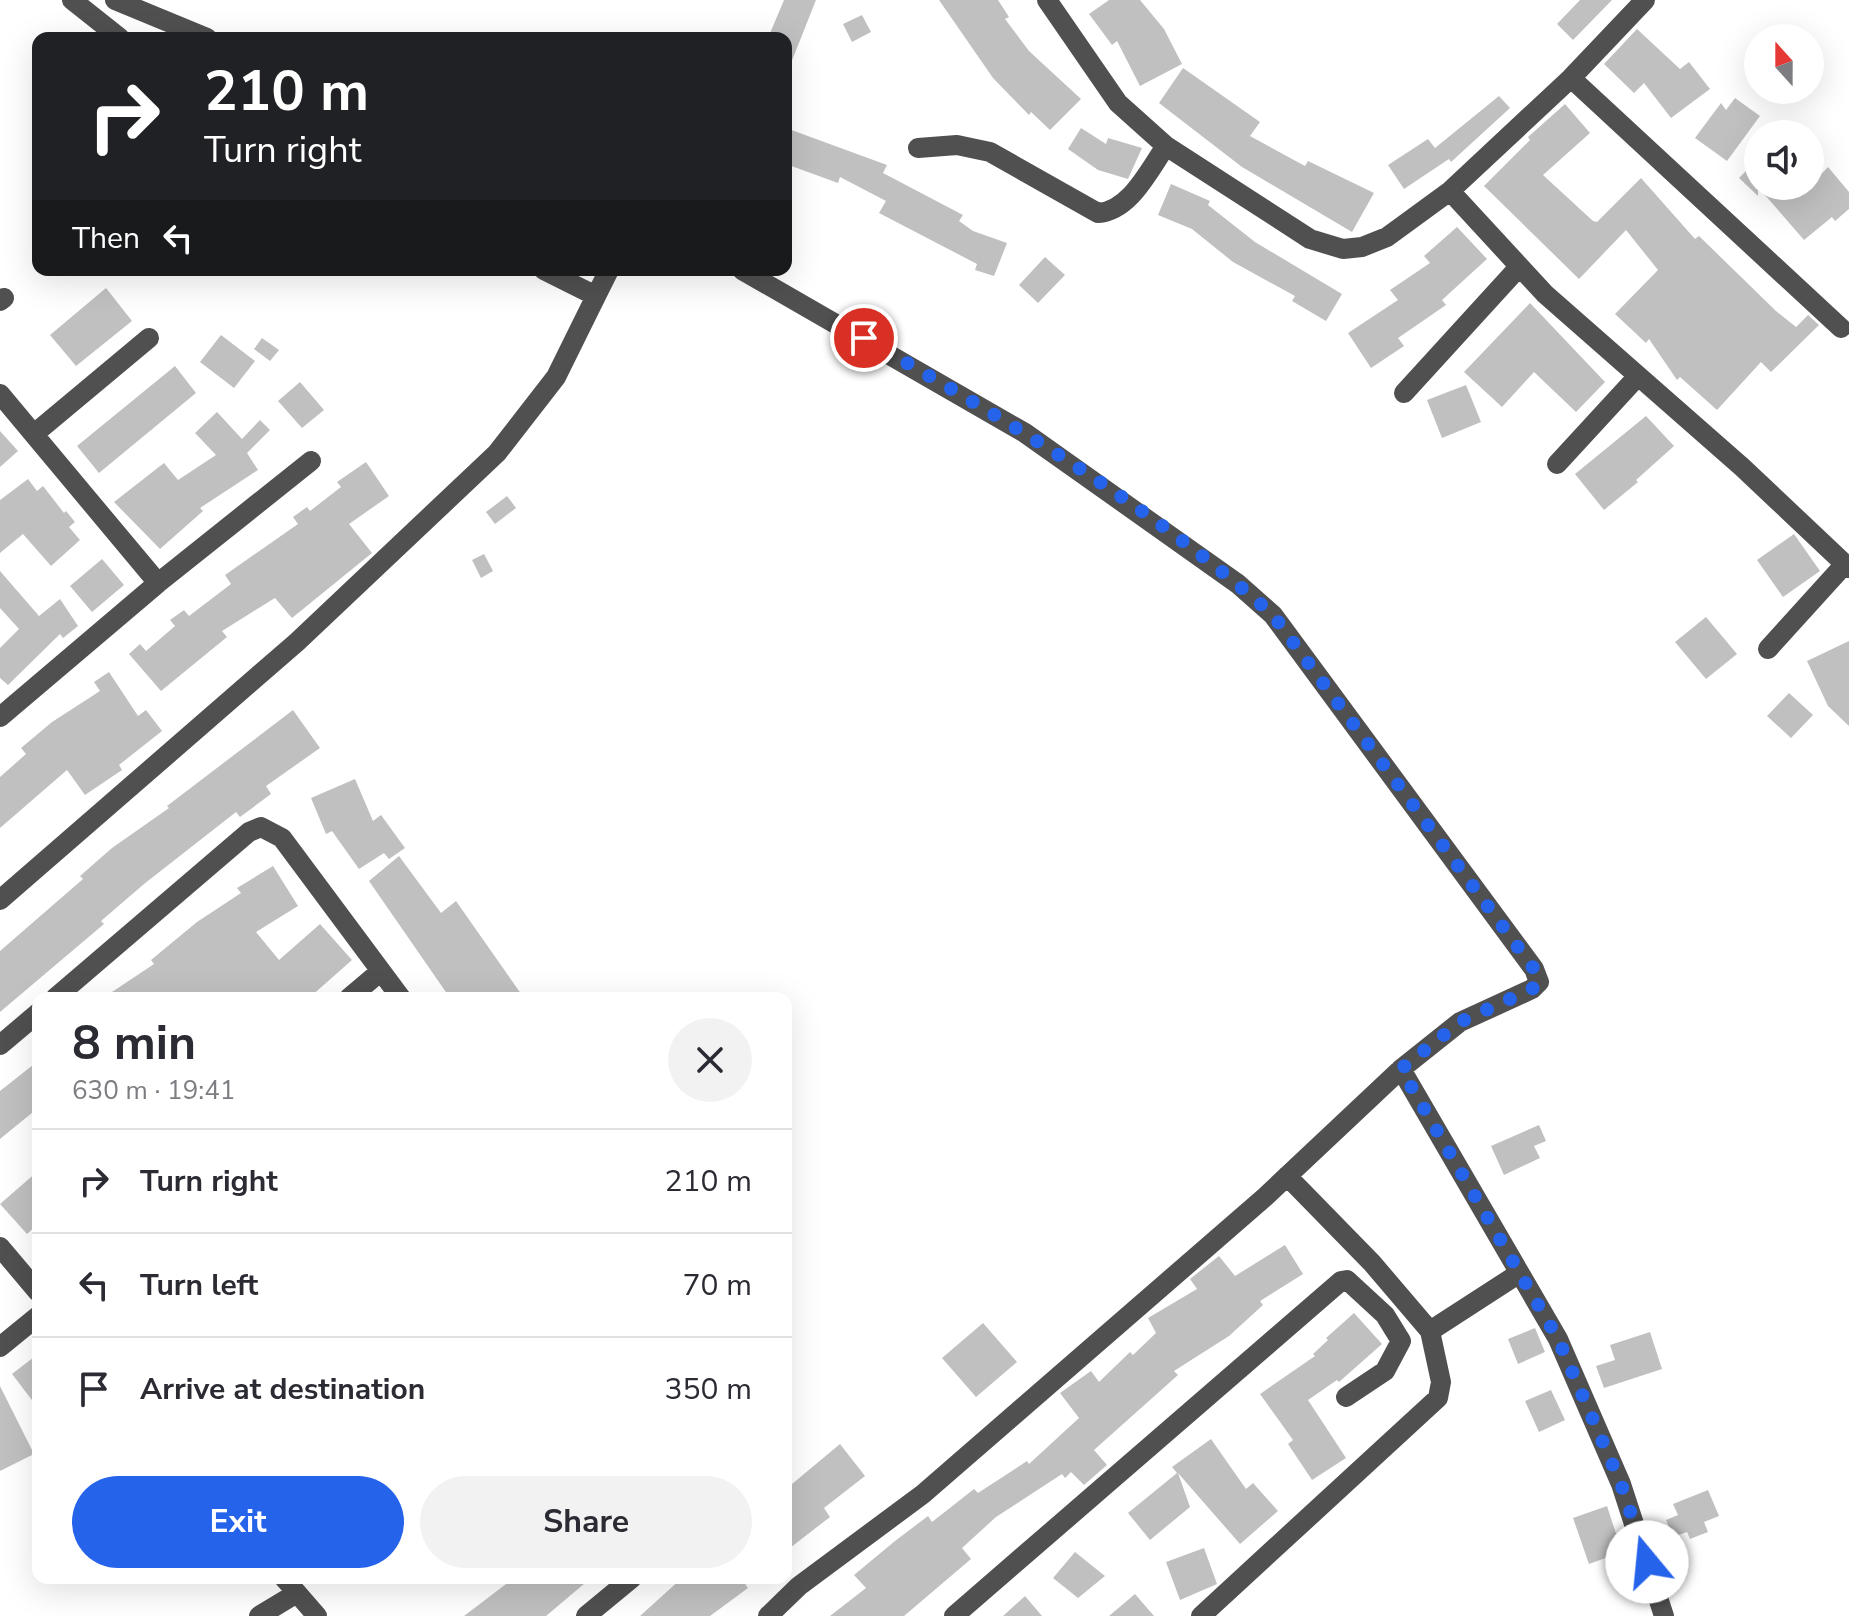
<!DOCTYPE html>
<html lang="en">
<head>
<meta charset="utf-8">
<style>
  :root { --surface:#fff; --page:#f2f2f3; --text:#2b2b33; --muted:#7c7c81; --line:#e1e1e2; --accent:#2563eb }
  body { margin:0; font-family:"Nunito Sans",sans-serif; background:var(--page); color:var(--text); height:100vh; display:flex; flex-direction:column; font-size:30px; white-space:nowrap }
  * { box-sizing:border-box; margin:0 }
  p { font-size:26px; color:var(--muted) }
  .icon { flex:none; width:44px; height:44px; fill:none; stroke:currentColor; stroke-width:2; stroke-linecap:round; stroke-linejoin:round }
  .map { position:relative; flex:1; overflow:hidden }
  .details { position:absolute; left:32px; top:992px; width:760px; height:592px; display:flex; flex-direction:column; background:var(--surface); border-radius:16px; box-shadow:0 8px 32px #0002 }
  .details>* { flex:none }
  .hud { position:absolute; left:32px; top:32px; width:760px; height:244px; border-radius:16px; box-shadow:0 8px 32px #0002; background:#202124; color:#fff; overflow:hidden }
  .needle { width:52px; rotate:339deg }
  .fabs { position:absolute; left:1744px; top:24px; display:grid; gap:16px }
  .fabs a { display:grid; place-items:center; width:80px; height:80px; border-radius:50%; background:var(--surface); box-shadow:0 8px 32px #0002; font-size:40px }
  .pin { position:absolute; display:grid; place-items:center; width:68px; height:68px; color:#fff; margin:-34px; border:4px solid #fff; border-radius:50%; box-shadow:0 2px 8px #0007 }
  .me { position:absolute; width:88px; margin:-44px; rotate:343deg; stroke-linejoin:round; filter:drop-shadow(0 0 6px #0008) }
  .turn { display:flex; align-items:center; gap:28px; height:168px; padding:0 40px; font-size:36px }
  .turn .icon { width:104px; height:104px; stroke-width:2.5 }
  .turn b { display:block; font-size:56px; line-height:68px }
  .then { display:flex; align-items:center; height:76px; padding:0 40px; background:#0003; gap:16px; font-size:30px }
  .round { display:grid; place-items:center; flex:none; width:84px; height:84px; border-radius:42px; background:var(--page) }
  .head { display:flex; align-items:center; justify-content:space-between; height:136px; padding:0 40px }
  h1 { font-size:48px; font-weight:700; line-height:60px }
  .action { display:flex; gap:16px; margin-top:auto; padding:16px 40px }
  .action a { flex:1; height:92px; border-radius:48px; background:var(--accent); color:#fff; font-size:32px; font-weight:700; line-height:92px; text-align:center }
  .action a+a { background:var(--page); color:var(--text) }
  ul { padding:0; list-style:none }
  li { display:flex; align-items:center; gap:24px; height:104px; padding:0 40px; border-top:2px solid var(--line) }
  li div { flex:1 }
  li b { display:block; font-size:30px }
  li em { font-style:normal }
  .map>svg:first-child { display:block }
  .building { fill:#c0c0c0 }
  .lines { fill:none; stroke-linecap:round; stroke-linejoin:round }
  .minor { stroke:#505050; stroke-width:20 }
  .route { stroke:#2563eb; stroke-width:14; stroke-dasharray:0 25.2 }
</style>
</head>
<body>
<div class="map">
<svg width="1849" height="1616" viewBox="0 0 1849 1616">
  <rect width="100%" height="100%" fill="#fff"/>
  <!-- building -->
  <path class="building" d="M784 0H816L787 73 786 38H768Z
    M939 0H998L1009 17 1005 19 1029 51 1081 99 1050 130 1031 112 1029 115 993 78Z
    M1109 0H1140L1164 29 1182 64 1140 86 1117 41 1112 45 1089 14Z
    M1580 0H1612L1573 40 1557 24Z
    M862 15 871 32 852 42 843 24Z
    M1637 29 1680 69 1689 62 1710 89 1671 118 1644 83 1634 93 1604 64Z
    M1183 68 1260 122 1250 136 1305 166 1308 161 1374 193 1352 232 1242 167 1159 103Z
    M1499 96 1510 108 1451 162 1449 159 1404 189 1388 165 1428 139 1435 148Z
    M1735 98 1760 116 1727 161 1695 138 1721 103 1726 110Z
    M1565 104 1590 133 1543 175 1593 221 1597 222 1641 178 1695 239 1699 236 1776 311 1796 327 1808 315 1819 325 1771 372 1761 362 1717 410 1680 377 1677 380 1649 339 1646 343 1615 314 1658 270 1626 230 1579 279 1484 186 1530 140 1528 137Z
    M786 128 887 165 883 173 963 215 959 221 973 231 1007 243 994 276 975 270 977 264 879 213 886 201 840 177 838 183 786 164Z
    M1081 128 1106 144 1108 138 1142 148 1128 179 1098 170 1068 149Z
    M1758 159V186H1810L1828 167 1849 192V209L1835 221 1832 217 1804 240 1758 187V196L1739 178Z
    M1171 184 1210 201 1208 205 1255 242 1342 294 1326 321 1292 301 1295 296 1233 262 1192 229 1158 215Z
    M1457 227 1487 259 1442 300 1446 305 1398 338 1404 346 1371 368 1348 333 1398 300 1390 290 1430 263 1424 256Z
    M1045 257 1065 275 1038 303 1019 285Z
    M106 288 132 321 76 366 50 335Z
    M1530 303 1605 382 1576 412 1534 372 1502 407 1464 372Z
    M221 335 255 361 234 388 200 362Z
    M262 338 279 350 270 361 254 349Z
    M175 366 196 393 99 473 77 446Z
    M300 382 324 410 302 428 278 401Z
    M1466 385 1481 422 1442 438 1427 400Z
    M217 412 242 439 260 420 270 430 247 453 258 470 200 508 203 511 160 549 114 502 164 463 178 480 216 455 195 433Z
    M1646 416 1674 446 1636 480 1638 482 1604 510 1575 474Z
    M0 431 18 451 0 467Z
    M366 462 389 496 349 524 372 553 292 618 275 598 222 631 227 637 161 691 129 654 140 644 146 651 175 626 170 620 184 610 189 616 231 584 225 575 298 524 293 517 307 507 310 511 341 487 337 482Z
    M28 479 37 491 43 486 64 513 66 511 75 522 69 527 80 540 51 566 23 534 0 553V500Z
    M507 496 516 508 495 524 486 512Z
    M1794 534 1820 571 1783 597 1757 560Z
    M484 554 493 571 481 578 472 560Z
    M102 559 124 585 92 612 70 586Z
    M0 571 39 616 60 599 78 626 63 638 60 634 8 685 0 678V648L19 629 0 608Z
    M1706 617 1737 654 1706 679 1675 642Z
    M1849 641V726L1828 706 1807 661Z
    M109 672 138 716 146 710 162 731 119 765 122 770 85 795 67 770 0 828V777L26 754 21 748 52 722 100 691 94 682Z
    M1789 693 1813 715 1791 738 1767 716Z
    M293 710 320 748 266 786 271 794 240 817 236 812 144 884 101 921 104 924 0 1012V951L83 879 80 876 112 848 169 808 167 806Z
    M355 779 373 821 381 815 405 848 389 859 384 853 359 869 332 831 326 834 311 798Z
    M399 856 441 913 456 901 524 998H450L369 881Z
    M273 866 298 906 256 932 279 960 320 924 352 960 309 998H103L154 964 151 960 197 922 241 893 237 888Z
    M38 1061V1108L0 1139V1091Z
    M1539 1125 1546 1141 1534 1146 1540 1158 1504 1175 1491 1146Z
    M38 1171V1224L27 1234 0 1204Z
    M1285 1245 1303 1274 1260 1301 1263 1305 1229 1336 1174 1371 1178 1375 1094 1450 1107 1465 1084 1485 1071 1472 1065 1478 1062 1474 996 1517 962 1548 971 1559 904 1616H830L866 1588 854 1575 895 1541 928 1516 932 1522 974 1489 978 1493 1027 1461 1029 1464 1079 1418 1060 1393 1091 1371 1099 1382 1130 1352 1133 1355 1156 1333 1148 1318 1197 1289 1190 1279 1200 1271 1219 1256 1235 1276Z
    M1354 1313 1382 1344 1339 1382 1337 1380 1308 1400 1346 1458 1312 1480 1288 1444 1293 1440 1260 1394 1315 1356 1313 1354 1328 1340 1326 1338Z
    M983 1323 1017 1362 976 1397 942 1358Z
    M1535 1328 1545 1352 1518 1364 1508 1339Z
    M1650 1332 1662 1369 1604 1388 1596 1366 1615 1360 1610 1345Z
    M38 1354V1408L12 1374Z
    M0 1386 34 1454 0 1471Z
    M1551 1390 1565 1420 1539 1432 1525 1401Z
    M1211 1439 1246 1489 1253 1483 1278 1511 1240 1544 1178 1473 1190 1507 1150 1540 1128 1513 1177 1473 1172 1467Z
    M840 1444 865 1476 824 1508 830 1517 786 1551V1489Z
    M1708 1490 1719 1516 1704 1522 1708 1532 1690 1539 1687 1532 1673 1537 1666 1520 1678 1515 1673 1504Z
    M1607 1506 1622 1552 1589 1564 1573 1518Z
    M1204 1548 1217 1584 1180 1600 1166 1562Z
    M1075 1552 1105 1576 1078 1598 1053 1578Z
    M514 1578H591L546 1616H464Z
    M682 1578H741L748 1588 710 1616H640Z
    M1135 1594 1154 1616H1109Z
    M1025 1596 1042 1616H1003Z"/>
  <g class="lines">
    <!-- minor -->
    <path class="minor" d="M72 0 120 38
      M115 0 207 38
      M1047 0 1118 103 1166 146 1310 239 1343 249 1362 247 1387 237 1450 191 1571 78 1645 0
      M1571 78 1841 328
      M918 148 957 145 990 152 1098 213C1130 211 1149 170 1166 146
      M1450 191 1545 294 1742 467 1849 568
      M544 270 596 296 609 270
      M742 270 1025 433 1238 584 1273 615 1534 969 1539 982 1532 989 1460 1022 1401 1069 1265 1197 923 1494 799 1586 768 1616
      M0 301 4 298
      M1404 393 1519 267
      M0 394 158 583
      M34 434 149 338
      M1557 464 1638 376
      M1768 649 1845 564
      M0 717 158 583 311 461
      M0 900 297 642 497 453 556 377 596 296
      M55 998 249 832 261 827 282 838 401 998
      M349 998 381 971
      M0 1045 38 1013
      M1401 1069 1558 1339 1621 1484 1664 1616
      M0 1247 38 1292
      M1430 1331 1518 1274
      M0 1347 38 1316
      M284 1578 317 1616
      M259 1616 297 1593
      M586 1616 632 1578
      M954 1616 1341 1281 1347 1280 1385 1315 1401 1341 1385 1371 1346 1397
      M1201 1616 1438 1398 1441 1382 1430 1331 1372 1263 1287 1176"/>
  </g>
  <g class="lines">
    <!-- route -->
    <path class="route" d="M864 338C1006 420 1150 505 1273 615L1534 969 1539 982 1532 989 1460 1022 1401 1069 1558 1339 1621 1484 1647 1562"/>
  </g>
</svg>
<div class="fabs">
<a><svg class="needle" viewBox="-14 -14 28 28"><path d="M0-13l5 13h-10z" fill="#e53935"/><path d="M0 13l5-13h-10z" fill="#7c7c81"/></svg></a>
<a><svg class="icon" aria-label="sound" viewBox="0 0 24 24"><path d="M4 9h4l5-4v14l-5-4H4zM17 9q2 3 0 6"/></svg></a>
</div>
<div class="pin" style="left:864px;top:338px;background:#d93025"><svg class="icon" aria-label="arrive" viewBox="0 0 24 24"><path d="M6 21V4h12l-3 4 3 4H6"/></svg></div>
<svg class="me" style="left:1647px;top:1562px" viewBox="-20 -20 40 40"><circle r="19" fill="#fff"/><path d="M0-13L10 11 0 6-10 11z" fill="#2563eb"/></svg>
<div class="hud">
<div class="turn"><svg class="icon" aria-label="right" viewBox="0 0 24 24"><path d="M7 20v-9h11M14 6l5 5-5 5"/></svg><div><b>210 m</b>Turn right</div></div>
<div class="then">Then<svg class="icon" aria-label="left" viewBox="0 0 24 24"><path d="M17 20v-9H6M10 6l-5 5 5 5"/></svg></div>
</div>
<section class="details">
<div class="head"><div><h1>8 min</h1><p>630 m · 19:41</p></div><a class="round"><svg class="icon" aria-label="close" viewBox="0 0 24 24"><path d="M6 6l12 12M18 6L6 18"/></svg></a></div>
<ul>
<li><svg class="icon" aria-label="right" viewBox="0 0 24 24"><path d="M7 20v-9h11M14 6l5 5-5 5"/></svg><div><b>Turn right</b></div><em>210 m</em></li>
<li><svg class="icon" aria-label="left" viewBox="0 0 24 24"><path d="M17 20v-9H6M10 6l-5 5 5 5"/></svg><div><b>Turn left</b></div><em>70 m</em></li>
<li><svg class="icon" aria-label="arrive" viewBox="0 0 24 24"><path d="M6 21V4h12l-3 4 3 4H6"/></svg><div><b>Arrive at destination</b></div><em>350 m</em></li>
</ul>
<div class="action"><a>Exit</a><a>Share</a></div>
</section>
</div>
</body>
</html>
